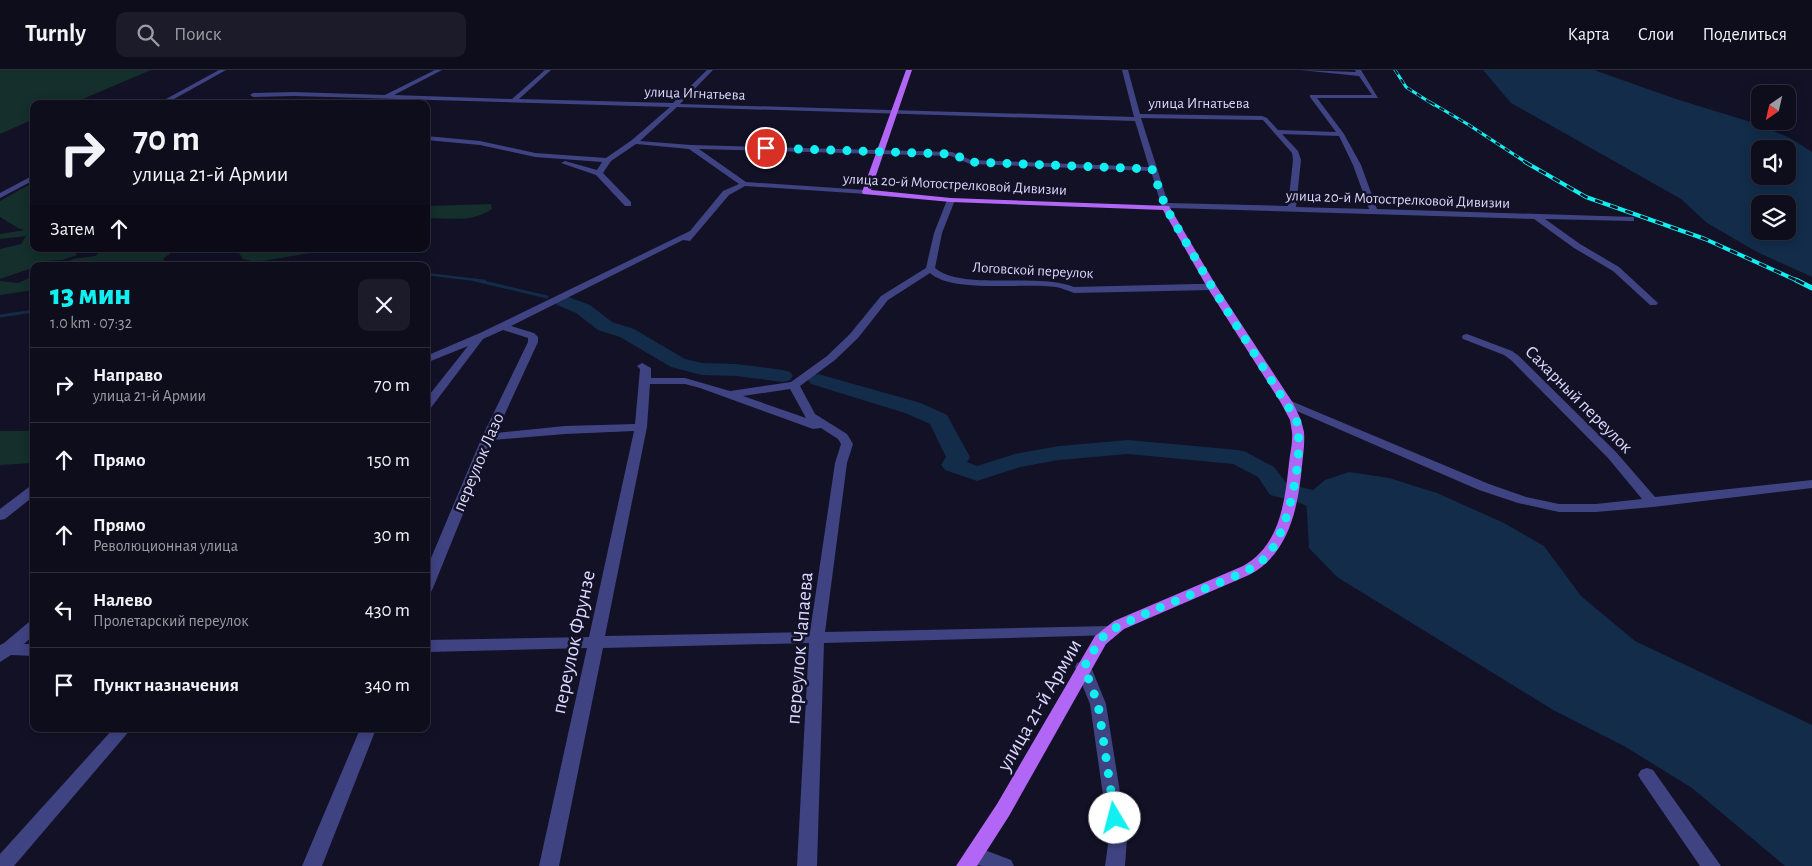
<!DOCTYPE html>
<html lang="ru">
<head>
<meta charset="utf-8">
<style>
  :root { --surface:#0e0d1c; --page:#1c1b29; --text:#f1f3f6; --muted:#9b9ca3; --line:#2e2d3b; --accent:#11eff0 }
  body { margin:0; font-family:"Alegreya Sans",sans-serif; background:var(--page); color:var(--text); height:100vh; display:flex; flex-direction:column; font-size:19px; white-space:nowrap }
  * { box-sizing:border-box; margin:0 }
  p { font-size:16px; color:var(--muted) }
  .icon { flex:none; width:28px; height:28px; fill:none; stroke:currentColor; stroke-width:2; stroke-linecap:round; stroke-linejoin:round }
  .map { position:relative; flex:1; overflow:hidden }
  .side { position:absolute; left:30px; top:192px; width:400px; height:470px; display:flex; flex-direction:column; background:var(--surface); border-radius:10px; box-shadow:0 2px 12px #0003,0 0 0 1px var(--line) }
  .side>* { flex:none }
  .top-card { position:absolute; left:30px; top:30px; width:400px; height:152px; border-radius:10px; box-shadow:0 2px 12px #0003,0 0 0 1px var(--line); background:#0e0d1c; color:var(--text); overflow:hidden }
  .needle { width:32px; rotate:214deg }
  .tools { position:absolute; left:1751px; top:15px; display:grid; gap:10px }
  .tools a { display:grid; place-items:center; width:45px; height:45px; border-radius:10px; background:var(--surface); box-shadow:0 2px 12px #0003,0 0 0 1px var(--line); font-size:25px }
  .pin { position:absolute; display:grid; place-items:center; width:42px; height:42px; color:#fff; margin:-21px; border:2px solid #fff; border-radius:50%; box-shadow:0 1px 5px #0007 }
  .me { position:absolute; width:55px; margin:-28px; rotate:352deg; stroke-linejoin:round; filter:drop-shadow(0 0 4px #0008) }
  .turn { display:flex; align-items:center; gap:18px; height:105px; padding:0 20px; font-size:22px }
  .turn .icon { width:65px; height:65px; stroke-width:2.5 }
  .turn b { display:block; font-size:35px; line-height:42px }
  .then { display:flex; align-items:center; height:48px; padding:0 20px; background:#0003; gap:10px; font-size:19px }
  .round { display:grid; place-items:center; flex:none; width:52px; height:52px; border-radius:10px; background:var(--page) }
  .headline { display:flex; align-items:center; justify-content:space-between; height:85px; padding:0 20px }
  h1 { font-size:30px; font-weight:800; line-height:38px; color:var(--accent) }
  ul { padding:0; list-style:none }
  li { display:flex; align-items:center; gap:15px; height:75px; padding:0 20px; border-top:1px solid var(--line) }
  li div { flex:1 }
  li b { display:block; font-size:19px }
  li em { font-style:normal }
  header { display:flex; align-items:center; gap:30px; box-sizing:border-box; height:70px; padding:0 25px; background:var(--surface); border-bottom:1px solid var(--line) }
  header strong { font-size:24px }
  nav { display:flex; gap:28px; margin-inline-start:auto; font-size:18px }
  .search { width:350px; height:45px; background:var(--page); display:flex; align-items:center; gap:12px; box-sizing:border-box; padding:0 18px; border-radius:10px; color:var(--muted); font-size:19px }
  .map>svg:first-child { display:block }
  .green { fill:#142f2c }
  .water { fill:#122c49; fill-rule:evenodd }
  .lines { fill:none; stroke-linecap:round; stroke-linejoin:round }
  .stream-far1 { stroke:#122c49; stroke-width:2.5 }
  .stream { stroke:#122c49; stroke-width:3 }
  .river { fill:#122c49; fill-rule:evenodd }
  .minor { fill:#3f4382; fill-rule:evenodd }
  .major { fill:#b266f5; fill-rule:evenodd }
  .rail-far2-casing { stroke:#11eff0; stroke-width:3 }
  .rail-far1-casing { stroke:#11eff0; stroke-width:4 }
  .rail-casing { stroke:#11eff0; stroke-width:5 }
  .rail-far2 { stroke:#121126; stroke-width:2; stroke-dasharray:5.5; stroke-linecap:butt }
  .rail-far1 { stroke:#121126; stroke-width:2.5; stroke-dasharray:8; stroke-linecap:butt }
  .rail { stroke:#121126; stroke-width:3; stroke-dasharray:9; stroke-linecap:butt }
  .route { stroke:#11eff0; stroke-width:9; stroke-dasharray:0 16.2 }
  .labels { text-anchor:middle; stroke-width:5; stroke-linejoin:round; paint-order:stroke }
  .far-street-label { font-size:15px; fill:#d9d8fd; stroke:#121126 }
  .street-label { font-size:18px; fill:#d9d8fd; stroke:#121126 }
  .near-street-label { font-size:21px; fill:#d9d8fd; stroke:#121126 }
</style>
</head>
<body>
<header>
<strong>Turnly</strong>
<div class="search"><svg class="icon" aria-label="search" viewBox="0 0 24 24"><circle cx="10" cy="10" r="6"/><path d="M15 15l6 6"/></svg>Поиск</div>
<nav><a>Карта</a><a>Слои</a><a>Поделиться</a></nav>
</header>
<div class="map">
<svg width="1812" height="796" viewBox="0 0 1812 796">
  <rect width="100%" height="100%" fill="#121126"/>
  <!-- green -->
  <path class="green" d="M0 0H151L71 34H34V49L0 64Z
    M34 112V179H99L73 181 77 185 62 190 43 191 32 198 0 209V179L21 174 26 166 0 169V164L24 160 18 158 0 147V131Z
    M491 134 492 139C471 153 450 148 426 148V136Z
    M104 179H176L164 188 162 196H56L73 189 95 186Z
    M236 179H335L256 192 243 189Z
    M34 206V220L0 225V211L18 213Z
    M0 361H34V393L0 395Z"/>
  <!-- water -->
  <path class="water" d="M1483 0H1594L1676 29 1754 53 1790 68 1812 82V207L1757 182 1707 153 1681 129 1511 33ZM1760 79H1788V106H1760ZM1760 134H1788V161H1760Z
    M1349 402 1389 408 1437 423 1504 453 1544 476 1581 526 1635 571 1812 655V796H1785L1692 718 1624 676 1555 641 1337 507 1309 478 1306 426 1325 410Z"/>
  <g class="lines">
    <!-- stream-far1 -->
    <path class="stream-far1" d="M426 204 485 211"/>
    <!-- stream -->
    <path class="stream" d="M475 210 547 227
      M0 246 34 241"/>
    <!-- river -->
    <path class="river" d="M563 225 590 235 612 252 634 259 685 289 702 293 736 294 783 300 790 302 793 306 790 310 783 312 736 306 702 305 671 297 620 267 598 260 576 243 557 235 554 231 557 227Z
      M818 304 921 333 947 345 970 387 967 392 977 396 1015 384 1059 376 1128 370 1238 380 1246 382 1274 397 1287 414C1304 418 1338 424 1348 439L1344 445 1335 447 1326 445 1298 432 1270 425 1258 407 1233 394 1128 384 1059 390 1020 397 977 411 945 400 941 395 946 387 930 354 905 343 811 314 808 310 811 306Z"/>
    <!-- minor -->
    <path class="minor" d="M219 0H226L165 34H157Z
      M435 0H442L394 25 512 29 545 0H551L519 29 673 33 707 0H713L680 34 1134 47 1122 0H1128L1140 44 1262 46 1267 48 1278 60 1336 62 1310 27V25H1372L1359 6 1300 0 1356 2 1355 0H1361L1378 28H1317L1344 64 1361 95 1377 139 1634 147V151H1631L1545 149 1580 174 1619 197 1658 233 1656 235H1650L1613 201 1574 178 1534 149 1170 138 1166 140 1162 138 1151 101 970 94 951 86 699 79 746 112 866 120 870 122 866 124 745 116 729 125 690 171 683 170 511 256 534 263 538 267V272L496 363 565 356 635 354 640 299 637 296 642 293 651 298V308H685L730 321 791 312 827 286 850 264 881 226 926 198 934 163 947 130 951 128 955 130 942 163 935 198C962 221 1036 202 1074 217L1195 214H1212L1217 217 1212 220 1074 223C1068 221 1062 218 1056 217 1024 212 953 224 930 203L888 230 858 268 835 290 800 316 815 344 847 364 853 374 847 393 825 562 1109 556 1114 557 1117 561 1114 565 824 573 817 796H797L809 573 603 578 559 796H539L587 578 426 582V570L589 567 634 361 565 364 493 370 433 518 431 522 426 523V500L482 367 528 272V268L503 260 483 269 430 339 426 340V329L468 276 426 293V286L480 263 690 161 723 121 739 114 689 79 636 74 611 91 603 103 631 132V136H625L596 105 561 93 565 91 597 100 602 92 535 87 480 75 426 70V66L480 71 535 83 606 88 632 70 670 37 294 26 253 27 250 25 253 23 294 22 385 25ZM677 37 1135 51 1149 97 971 90 952 82 691 75 640 71ZM1141 48 1263 50 1292 83 1293 90 1288 136 1168 133ZM1282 64 1339 66 1353 95 1369 139 1296 137 1301 90 1298 81ZM650 314H685L700 318 813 359 821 358 838 369 841 374 835 393 810 562 605 566 647 357ZM790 319 806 348 743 326Z
      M34 105V110L0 128V123Z
      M1467 264 1512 281 1519 286 1616 382 1655 427 1812 410V418L1653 437 1596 442H1559L1518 433 1479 420 1283 335 1281 333 1283 331H1291L1489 414 1526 427 1559 434H1596L1642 429 1608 388 1511 290 1504 285 1463 269 1462 267 1463 265Z
      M34 416V426L5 449 0 450V439L29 417Z
      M34 551V565L24 574H34V586L11 585 0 592V575L4 573 29 552Z
      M1083 591 1089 593 1091 597 1106 634 1127 767 1125 796H1105L1109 767 1090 634 1075 597 1077 593Z
      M113 659H131L14 796H0V784Z
      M360 659H376L322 796H302Z
      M1647 698 1653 700 1721 796H1700L1641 710 1638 705 1641 700Z
      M974 776 1011 790 1014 796H981L967 791 964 785 967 779Z"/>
    <!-- major -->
    <path class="major" d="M906 0H912L871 120 951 128 1169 136 1217 217 1293 333 1301 350 1304 362C1305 374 1303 385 1302 396 1298 438 1289 484 1249 505L1124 559 1106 574 1009 746 977 796H956L997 734 1095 566 1114 551 1243 496C1280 476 1285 431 1289 393 1290 383 1293 373 1292 362L1290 350 1281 333 1207 217 1163 140 951 132 863 124 862 122Z"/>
    <!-- rail-far2 casing -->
    <g class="rail-far2-casing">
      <path id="rail-far2" d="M1395 0 1406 17 1434 35
        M1430 32 1469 55 1527 93"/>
    </g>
    <!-- rail-far1 casing -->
    <g class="rail-far1-casing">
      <path id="rail-far1" d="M1525 92 1586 127 1705 169 1798 211"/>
    </g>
    <!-- rail casing -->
    <g class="rail-casing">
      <path id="rail" d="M1796 210 1812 218"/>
    </g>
    <!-- rail-far2 -->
    <use href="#rail-far2" class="rail-far2"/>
    <!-- rail-far1 -->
    <use href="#rail-far1" class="rail-far1"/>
    <!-- rail -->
    <use href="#rail" class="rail"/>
  </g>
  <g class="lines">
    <!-- route -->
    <path class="route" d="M766 78 952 84C960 85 962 91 970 92L1152 99 1166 138 1212 217 1296 349C1305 381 1290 455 1270 482 1263 492 1251 499 1240 504L1140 546 1109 561 1100 570 1084 597 1098 634 1115 748"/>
  </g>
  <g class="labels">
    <!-- far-street labels -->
    <g class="far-street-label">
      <text transform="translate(695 23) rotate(2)" y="5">улица Игнатьева</text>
      <text x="1199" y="38">улица Игнатьева</text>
      <text transform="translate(955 114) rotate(3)" y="5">улица 20-й Мотострелковой Дивизии</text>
      <text transform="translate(1398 129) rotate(2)" y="5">улица 20-й Мотострелковой Дивизии</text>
      <text transform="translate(1033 200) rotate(3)" y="5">Логовской переулок</text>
    </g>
    <!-- street labels -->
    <g class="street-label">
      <text transform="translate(1579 329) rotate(45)" y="6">Сахарный переулок</text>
      <text transform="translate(478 392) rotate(-67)" y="6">переулок Лазо</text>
    </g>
    <!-- near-street labels -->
    <g class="near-street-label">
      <text transform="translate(573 572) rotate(-78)" y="7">переулок Фрунзе</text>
      <text transform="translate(799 578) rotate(-85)" y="7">переулок Чапаева</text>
      <text transform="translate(1039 635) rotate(-60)" y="7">улица 21-й Армии</text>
    </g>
  </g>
</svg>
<div class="tools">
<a><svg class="needle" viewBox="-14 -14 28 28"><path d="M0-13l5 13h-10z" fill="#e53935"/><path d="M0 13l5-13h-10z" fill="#9b9ca3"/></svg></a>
<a><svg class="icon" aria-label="sound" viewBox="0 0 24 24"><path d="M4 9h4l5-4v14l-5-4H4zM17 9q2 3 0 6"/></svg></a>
<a><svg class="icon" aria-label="layers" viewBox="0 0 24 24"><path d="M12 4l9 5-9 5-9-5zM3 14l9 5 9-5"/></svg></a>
</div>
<div class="pin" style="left:766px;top:78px;background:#d93025"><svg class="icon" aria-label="arrive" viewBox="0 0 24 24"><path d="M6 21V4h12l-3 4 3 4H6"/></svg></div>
<svg class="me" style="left:1115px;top:748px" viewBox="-20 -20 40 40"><circle r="19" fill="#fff"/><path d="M0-13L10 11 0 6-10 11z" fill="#11eff0"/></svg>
<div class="top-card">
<div class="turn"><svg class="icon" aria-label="right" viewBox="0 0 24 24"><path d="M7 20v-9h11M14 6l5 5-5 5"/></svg><div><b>70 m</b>улица 21-й Армии</div></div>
<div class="then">Затем<svg class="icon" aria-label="ahead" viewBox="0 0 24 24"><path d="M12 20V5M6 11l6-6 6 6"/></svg></div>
</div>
<section class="side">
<div class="headline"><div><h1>13 мин</h1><p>1.0 km · 07:32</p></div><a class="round"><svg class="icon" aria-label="close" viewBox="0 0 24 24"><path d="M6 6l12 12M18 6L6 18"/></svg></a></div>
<ul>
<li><svg class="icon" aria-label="right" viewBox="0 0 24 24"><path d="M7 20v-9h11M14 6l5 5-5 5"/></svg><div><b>Направо</b><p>улица 21-й Армии</p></div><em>70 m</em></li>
<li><svg class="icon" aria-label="ahead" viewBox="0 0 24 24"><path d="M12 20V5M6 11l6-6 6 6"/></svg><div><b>Прямо</b></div><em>150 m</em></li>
<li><svg class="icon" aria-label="ahead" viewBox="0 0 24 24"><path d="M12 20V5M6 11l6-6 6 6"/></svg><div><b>Прямо</b><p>Революционная улица</p></div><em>30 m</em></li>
<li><svg class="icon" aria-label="left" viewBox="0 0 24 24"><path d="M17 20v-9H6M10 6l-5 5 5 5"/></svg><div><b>Налево</b><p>Пролетарский переулок</p></div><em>430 m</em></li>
<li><svg class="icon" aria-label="arrive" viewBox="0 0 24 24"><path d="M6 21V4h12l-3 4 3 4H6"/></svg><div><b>Пункт назначения</b></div><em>340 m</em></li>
</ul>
</section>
</div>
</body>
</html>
